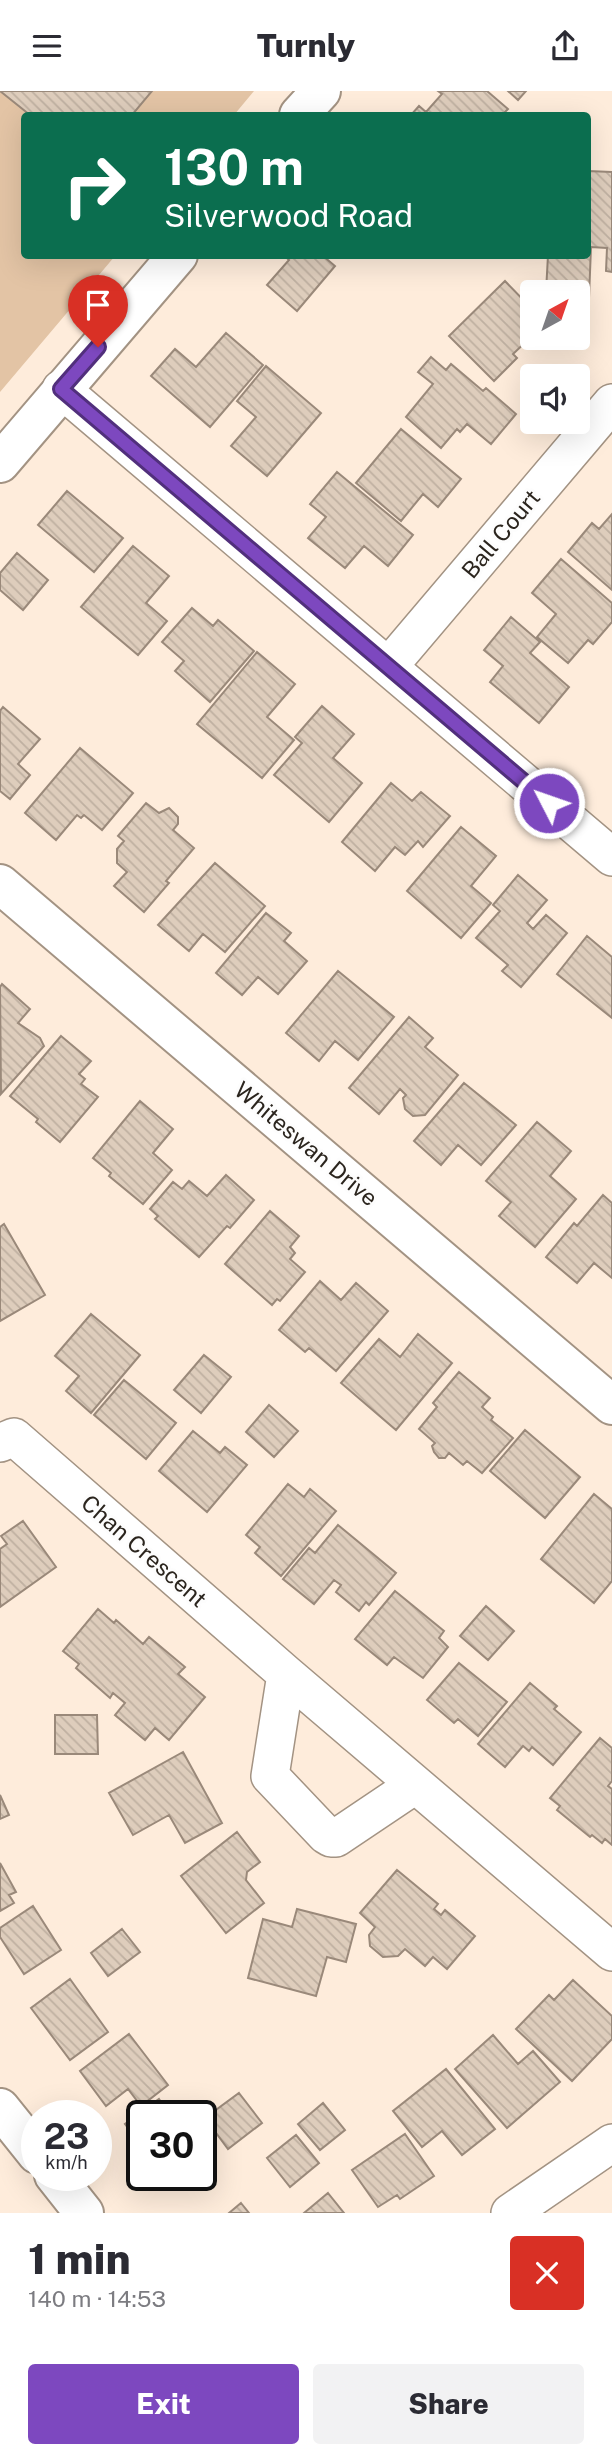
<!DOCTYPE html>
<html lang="en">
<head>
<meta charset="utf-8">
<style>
  :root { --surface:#fff; --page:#f2f2f3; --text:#2b2b33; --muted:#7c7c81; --accent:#7d48bf }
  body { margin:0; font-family:"Public Sans",sans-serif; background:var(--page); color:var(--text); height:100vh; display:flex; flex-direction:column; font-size:26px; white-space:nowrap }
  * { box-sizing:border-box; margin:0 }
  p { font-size:23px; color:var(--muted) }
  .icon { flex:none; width:38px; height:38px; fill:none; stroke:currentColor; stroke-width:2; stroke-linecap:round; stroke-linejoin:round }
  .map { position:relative; height:2122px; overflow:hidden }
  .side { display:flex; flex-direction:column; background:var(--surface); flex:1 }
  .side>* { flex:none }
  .guide { position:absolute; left:21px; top:21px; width:570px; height:147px; border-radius:7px; box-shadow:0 7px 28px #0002; background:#0b6e4f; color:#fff; overflow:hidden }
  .needle { width:46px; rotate:40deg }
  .buttons { position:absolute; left:520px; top:189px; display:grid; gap:14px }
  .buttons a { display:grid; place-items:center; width:70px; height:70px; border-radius:7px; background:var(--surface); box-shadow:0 7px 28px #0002; font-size:35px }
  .speed { position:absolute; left:21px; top:2009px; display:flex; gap:14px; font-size:35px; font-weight:700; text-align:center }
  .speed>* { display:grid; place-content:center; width:91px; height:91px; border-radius:50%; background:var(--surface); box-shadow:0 7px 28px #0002; line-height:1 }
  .speed small { font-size:18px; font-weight:400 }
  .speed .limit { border:4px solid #111; border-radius:10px; background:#fff; color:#111 }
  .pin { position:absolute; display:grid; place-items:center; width:60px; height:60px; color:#fff; margin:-72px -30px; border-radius:50% 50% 50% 0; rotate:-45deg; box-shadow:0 0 7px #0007 }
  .pin .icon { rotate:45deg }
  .me { position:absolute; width:77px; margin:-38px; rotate:311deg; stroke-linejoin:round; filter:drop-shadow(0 0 5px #0008) }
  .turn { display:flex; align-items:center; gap:24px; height:147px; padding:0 28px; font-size:32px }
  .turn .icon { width:91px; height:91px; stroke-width:2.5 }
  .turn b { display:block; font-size:49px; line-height:60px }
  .round { display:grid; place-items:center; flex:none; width:74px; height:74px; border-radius:7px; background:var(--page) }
  .headline { display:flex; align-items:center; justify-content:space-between; height:119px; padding:0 28px }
  h1 { font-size:42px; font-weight:800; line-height:52px }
  .action { display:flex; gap:14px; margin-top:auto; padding:14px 28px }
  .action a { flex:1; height:80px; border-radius:7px; background:var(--accent); color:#fff; font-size:28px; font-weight:800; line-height:80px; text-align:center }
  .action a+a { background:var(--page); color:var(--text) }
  header { display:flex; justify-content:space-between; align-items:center; height:91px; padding:0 28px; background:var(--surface); font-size:32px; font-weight:800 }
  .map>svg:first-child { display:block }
  .park { fill:#e3c4a5 }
  .building { fill:url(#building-back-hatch); stroke:#9a897a; stroke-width:2 }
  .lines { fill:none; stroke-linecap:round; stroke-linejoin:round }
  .street-casing { stroke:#a39383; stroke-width:40 }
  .secondary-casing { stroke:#a39383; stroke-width:42 }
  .street { stroke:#fff; stroke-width:37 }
  .secondary { stroke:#fff; stroke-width:38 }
  .route-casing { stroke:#512f7c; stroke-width:18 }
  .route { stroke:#7d48bf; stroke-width:12 }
  .labels { text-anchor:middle; stroke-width:6; stroke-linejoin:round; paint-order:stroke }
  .street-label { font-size:23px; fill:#2b251e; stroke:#fdfdfd }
</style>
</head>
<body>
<header><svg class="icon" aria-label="menu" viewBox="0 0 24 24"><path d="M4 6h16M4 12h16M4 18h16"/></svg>Turnly<svg class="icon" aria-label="share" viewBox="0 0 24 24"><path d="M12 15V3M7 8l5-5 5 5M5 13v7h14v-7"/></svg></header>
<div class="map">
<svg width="612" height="2122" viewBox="0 0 612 2122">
  <defs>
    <pattern id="building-back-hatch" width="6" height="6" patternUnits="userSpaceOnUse" patternTransform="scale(1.75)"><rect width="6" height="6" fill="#decdbc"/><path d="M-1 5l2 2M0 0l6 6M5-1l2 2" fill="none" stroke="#bfb0a1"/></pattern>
  </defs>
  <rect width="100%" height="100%" fill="#feecdb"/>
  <!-- park -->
  <path class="park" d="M0 0H254L234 24H24V164L115 165 0 301Z"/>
  <!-- building -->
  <path class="building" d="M0 0H152L132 24H30Z
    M438 0H487L508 18 502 24H411L419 15 426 21 442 3Z
    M508 0H526L518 9Z
    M588 80 612 81V181L606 180 607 157 591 156 589 207H578V201H546L548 164H588Z
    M288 164H322L335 175 297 220 267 194 289 169 286 166Z
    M505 190 532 218V245L513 263 517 267 494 290 449 245Z
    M226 242 263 274 210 336 151 285 175 258 196 276Z
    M431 266 446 279 451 273 483 300 486 297 516 323 491 353 467 333 460 341 457 338 441 357 406 326 433 293 418 281Z
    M266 275 321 322 267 385 231 355 256 326 237 310Z
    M401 338 461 388 438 416 423 403 401 430 356 392Z
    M337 381 413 444 388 475 364 455 345 477 308 447 326 426 310 413Z
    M67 400 123 447 94 481 38 434Z
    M612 423V499L568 461 592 432 599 438Z
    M133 455 169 485 146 512 167 530 138 564 81 516Z
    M17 462 48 489 23 519 0 499V482Z
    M561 468 612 512V531L593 553 588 549 568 572 537 546 556 523 532 502Z
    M192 517 213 535 218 529 254 560 210 611 175 580 184 570 162 551Z
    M511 526 540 551 530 562 569 596 539 632 490 591 503 575 484 559Z
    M257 561 295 593 267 626 294 649 262 687 197 633Z
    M322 615 354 643 333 667 362 692 329 731 274 684 302 652 295 646Z
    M3 616 40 648 18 673 30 684 10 708 0 700V620Z
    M80 657 133 702 102 739 84 724 81 727 77 724 56 749 25 722Z
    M391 692 412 710 421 701 450 725 423 756 418 750 405 764 395 756 375 780 342 751Z
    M146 712 159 722 169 717 178 726V733L173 739 194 757 166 790 169 792 144 821 114 795 127 781 117 772V758L124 750 118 745Z
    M461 736 496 765 471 795 491 812 461 847 407 800Z
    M215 772 265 815 225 861 203 843 189 860 158 834Z
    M518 784 547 809 527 832 533 838 546 824 567 842 521 896 502 880 508 874 476 847 500 820 493 814Z
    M266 822 291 842 284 850 307 870 278 903 258 886 242 904 216 882Z
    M587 845 612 866V927L557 883Z
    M338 880 394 926 358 969 335 950 319 970 286 942Z
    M2 893 30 918 18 932 40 947 44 955 1 1003 0 896Z
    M409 926 433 947 425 956 458 984 425 1024 413 1025 405 1018 403 1007 406 1004 400 998 379 1023 349 997Z
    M61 945 91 970 79 983 85 988 81 993 98 1006 60 1051 36 1031 38 1028 10 1005Z
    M464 992 516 1034 481 1074 458 1054 441 1074 414 1050Z
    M140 1010 173 1038 153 1062 172 1079 143 1113 109 1085 111 1082 93 1067Z
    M537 1031 571 1060 550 1085 576 1108 535 1156 499 1125 511 1111 486 1090Z
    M226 1084 254 1109 230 1137 227 1135 199 1166 155 1128 158 1125 150 1118 173 1091 182 1098 189 1090 207 1105Z
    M603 1104 612 1112V1187L594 1172 577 1192 546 1166 574 1132 577 1135Z
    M270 1120 299 1145 290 1156 295 1162 290 1168 305 1181 280 1210 277 1208 272 1214 225 1173Z
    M4 1133 45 1204 0 1230V1136Z
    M320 1190 341 1209 356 1192 388 1220 336 1280 309 1257 305 1261 279 1239Z
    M91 1223 140 1264 91 1322 66 1300 79 1285 55 1265Z
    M418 1243 452 1272 396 1339 341 1292 379 1248 400 1266Z
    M204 1264 231 1286 201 1322 174 1299Z
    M459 1281 490 1307 482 1316 493 1326 491 1329 513 1347 482 1382 467 1370 463 1374 449 1362 445 1367H439L434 1361 432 1355 435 1352 419 1338 437 1316 433 1312Z
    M124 1289 176 1332 146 1368 94 1324Z
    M269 1314 298 1340 274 1366 246 1341Z
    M525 1339 580 1386 545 1427 490 1380Z
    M193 1340 220 1362 225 1356 247 1374 207 1421 159 1380Z
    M288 1393 304 1406 310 1398 336 1420 281 1485 255 1462 260 1456 246 1444Z
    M594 1403 612 1418V1490L594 1512 541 1468Z
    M23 1430 56 1476 0 1516V1458L7 1453 1 1445Z
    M338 1434 396 1482 369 1514 366 1511 359 1520 336 1501 341 1494 334 1489 314 1513 283 1488 309 1457 315 1462Z
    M395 1500 444 1540 439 1547 448 1556 423 1587 394 1566 387 1574 355 1548Z
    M486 1515 514 1540 488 1569 460 1545Z
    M98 1518 114 1532 116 1529 143 1553 149 1546 185 1576 178 1583 205 1606 169 1649 155 1637 145 1649 115 1624 125 1612 113 1602 110 1607 76 1577 79 1573 63 1560Z
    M459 1572 507 1611 478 1645 458 1628 454 1632 427 1609Z
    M530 1592 557 1615 554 1618 581 1641 553 1674 532 1656 529 1660 523 1655 505 1676 478 1653Z
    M55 1624H97L98 1663H55Z
    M600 1647 612 1657V1690L608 1695 612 1698V1754L605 1748 602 1752 592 1744 590 1746 557 1719 560 1715 550 1707Z
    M183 1661 222 1732 185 1752 169 1724 133 1744 109 1702Z
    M0 1704 9 1724 0 1728Z
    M237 1741 260 1771 247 1781 246 1789 264 1812 226 1842 181 1785Z
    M0 1772 16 1801 9 1804 14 1812 0 1820Z
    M397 1779 438 1813 434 1818 441 1824 445 1819 475 1845 447 1878 433 1866 425 1875 405 1858 398 1865 383 1866 370 1855 369 1844 375 1836 360 1822Z
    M33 1815 61 1859 24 1883 0 1846V1837Z
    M297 1818 356 1833 346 1871 327 1866 316 1905 248 1887 263 1828 292 1836Z
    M122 1838 140 1861 108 1885 91 1862Z
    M70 1888 108 1941 70 1969 31 1917Z
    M573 1889 612 1925V1948L572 1990 516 1938 549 1904 554 1909Z
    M129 1943 168 1994 141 2015 128 1998 106 2015 80 1980Z
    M493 1944 518 1973 533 1960 560 1991 507 2037 455 1978Z
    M446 1978 495 2038 462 2064 442 2040 422 2056 393 2020Z
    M239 2002 262 2032 228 2058 205 2027Z
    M159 2008 171 2025H142V2056L125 2033Z
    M323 2012 345 2039 320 2059 298 2033Z
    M405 2043 434 2085 400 2108 397 2104 378 2116 352 2079Z
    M296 2044 319 2072 290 2096 267 2067Z
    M328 2102 344 2122H304Z
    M241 2112 249 2122H229Z"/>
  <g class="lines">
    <!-- street casing -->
    <g class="street-casing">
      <path id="street" d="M61 298 612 766
        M389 575 612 312
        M0 1352 14 1346 286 1583 612 1861
        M286 1583 270 1685 326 1744 331 1747H336L415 1694
        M510 2122 612 2052"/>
    </g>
    <!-- secondary casing -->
    <g class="secondary-casing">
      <path id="secondary" d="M299 24 321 0
        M0 372 178 164
        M0 793 612 1314
        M0 2017 37 2063
        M54 2084 84 2122"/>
    </g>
    <!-- street -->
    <use href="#street" class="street"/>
    <!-- secondary -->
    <use href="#secondary" class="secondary"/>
  </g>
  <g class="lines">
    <!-- route casing -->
    <g class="route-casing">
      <path id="route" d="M98 256 61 298 549 712"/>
    </g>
    <!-- route -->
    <use href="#route" class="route"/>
  </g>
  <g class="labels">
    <!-- street labels -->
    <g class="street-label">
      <text transform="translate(501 443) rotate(-50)" y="8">Ball Court</text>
      <text transform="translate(306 1053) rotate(40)" y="8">Whiteswan Drive</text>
      <text transform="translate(144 1460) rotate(41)" y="8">Chan Crescent</text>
    </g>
  </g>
</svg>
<div class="buttons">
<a><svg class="needle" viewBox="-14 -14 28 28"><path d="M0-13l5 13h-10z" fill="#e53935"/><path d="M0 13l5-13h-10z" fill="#7c7c81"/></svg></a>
<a><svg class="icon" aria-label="sound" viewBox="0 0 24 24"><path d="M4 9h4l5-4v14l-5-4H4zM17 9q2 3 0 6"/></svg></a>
</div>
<div class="speed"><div>23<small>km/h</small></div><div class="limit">30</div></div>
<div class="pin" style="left:98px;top:256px;background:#d93025"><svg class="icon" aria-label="arrive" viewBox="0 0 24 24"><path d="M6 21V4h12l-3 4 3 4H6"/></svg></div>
<svg class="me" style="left:549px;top:712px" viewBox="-20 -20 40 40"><circle r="17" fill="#7d48bf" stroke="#fff" stroke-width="3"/><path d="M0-11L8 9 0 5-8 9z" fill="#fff"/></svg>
<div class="guide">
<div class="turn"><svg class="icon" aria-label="right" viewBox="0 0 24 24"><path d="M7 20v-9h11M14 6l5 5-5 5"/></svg><div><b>130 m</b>Silverwood Road</div></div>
</div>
</div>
<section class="side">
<div class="headline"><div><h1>1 min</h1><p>140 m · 14:53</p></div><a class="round" style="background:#d93025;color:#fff"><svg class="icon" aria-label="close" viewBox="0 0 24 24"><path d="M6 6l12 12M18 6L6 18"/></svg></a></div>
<div class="action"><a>Exit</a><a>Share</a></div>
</section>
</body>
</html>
